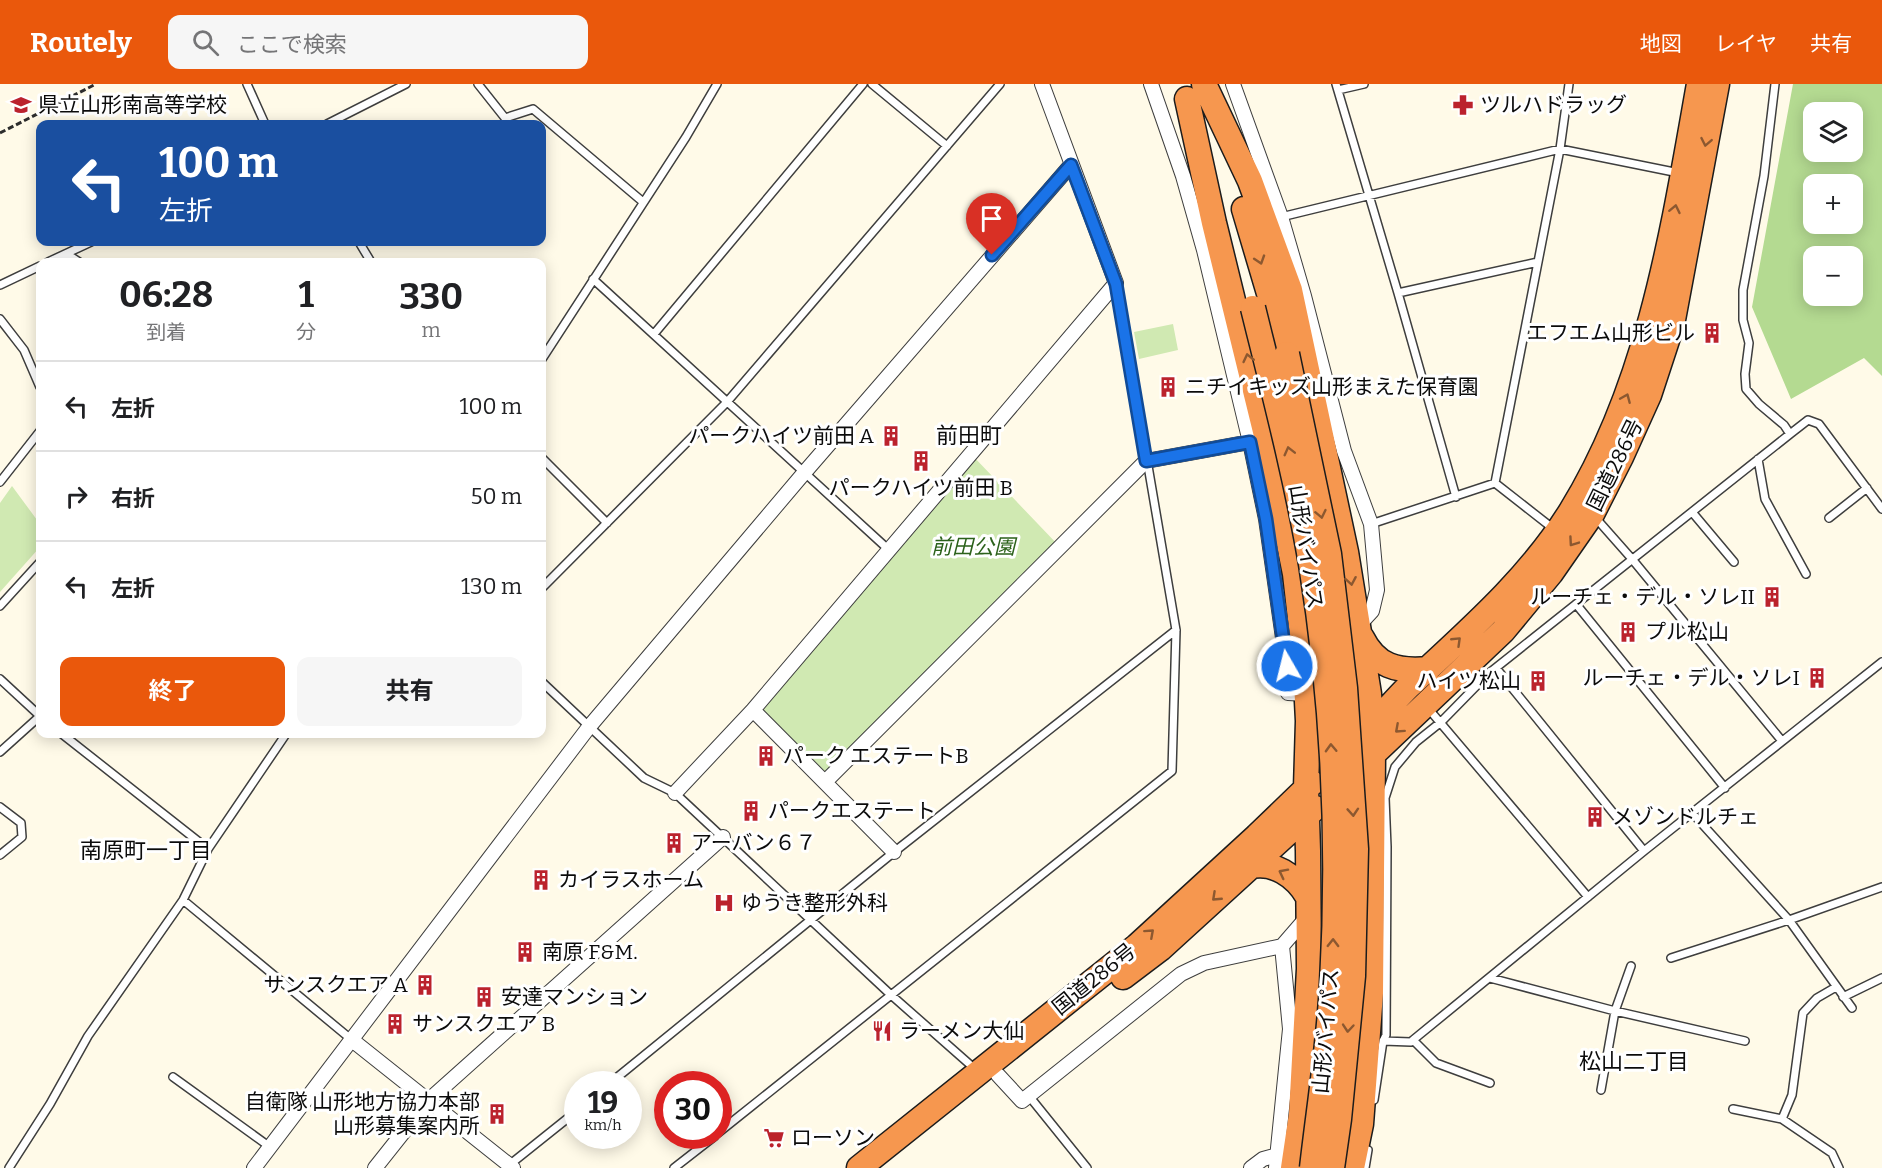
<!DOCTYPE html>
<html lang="ja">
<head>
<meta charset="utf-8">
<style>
  :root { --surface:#fff; --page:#f6f6f6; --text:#202124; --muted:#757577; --line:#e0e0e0; --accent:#ea580c }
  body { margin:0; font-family:Bitter,"Noto Sans JP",serif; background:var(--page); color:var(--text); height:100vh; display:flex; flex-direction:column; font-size:22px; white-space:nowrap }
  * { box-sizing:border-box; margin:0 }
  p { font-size:20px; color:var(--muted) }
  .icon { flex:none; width:33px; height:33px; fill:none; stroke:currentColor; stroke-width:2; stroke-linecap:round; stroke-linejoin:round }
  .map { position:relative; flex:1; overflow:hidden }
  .details { position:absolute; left:36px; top:174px; width:510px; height:480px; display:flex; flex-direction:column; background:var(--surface); border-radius:12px; box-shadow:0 3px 15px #0003 }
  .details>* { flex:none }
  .top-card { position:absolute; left:36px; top:36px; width:510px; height:126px; border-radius:12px; box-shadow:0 3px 15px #0003; background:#1a4fa0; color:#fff; overflow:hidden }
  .tools { position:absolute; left:1803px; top:18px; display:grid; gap:12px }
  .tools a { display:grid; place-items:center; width:60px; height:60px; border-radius:12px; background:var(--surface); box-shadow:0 3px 15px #0003; font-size:30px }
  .speed { position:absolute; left:564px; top:987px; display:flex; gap:12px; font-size:30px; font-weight:700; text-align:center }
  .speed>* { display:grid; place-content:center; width:78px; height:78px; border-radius:50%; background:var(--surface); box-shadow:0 3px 15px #0003; line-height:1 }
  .speed small { font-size:15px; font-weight:400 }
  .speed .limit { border:9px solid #d22; background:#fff; color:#111 }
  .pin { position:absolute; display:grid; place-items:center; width:51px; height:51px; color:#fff; margin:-62px -26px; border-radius:50% 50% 50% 0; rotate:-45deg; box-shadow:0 0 6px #0007 }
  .pin .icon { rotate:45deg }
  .me { position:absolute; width:66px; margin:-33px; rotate:352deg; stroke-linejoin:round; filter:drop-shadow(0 0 4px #0008) }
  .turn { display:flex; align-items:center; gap:21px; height:126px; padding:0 24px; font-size:27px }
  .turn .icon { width:78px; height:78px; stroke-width:2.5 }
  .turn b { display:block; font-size:42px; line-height:51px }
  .eta { display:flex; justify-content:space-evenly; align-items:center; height:102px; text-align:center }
  .eta b { font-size:36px; font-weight:700; line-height:42px }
  .cta { display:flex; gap:12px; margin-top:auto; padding:12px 24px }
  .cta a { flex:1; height:69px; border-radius:12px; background:var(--accent); color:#fff; font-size:24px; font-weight:700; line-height:69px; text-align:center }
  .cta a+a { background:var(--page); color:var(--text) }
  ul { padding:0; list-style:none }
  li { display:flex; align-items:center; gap:18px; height:90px; padding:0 24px; border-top:2px solid var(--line) }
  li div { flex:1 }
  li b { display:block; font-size:22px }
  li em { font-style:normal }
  header { display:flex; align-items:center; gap:36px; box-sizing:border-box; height:84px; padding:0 30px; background:var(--accent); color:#fff }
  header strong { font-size:28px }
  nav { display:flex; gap:33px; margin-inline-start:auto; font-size:21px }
  .search { width:420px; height:54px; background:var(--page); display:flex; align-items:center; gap:15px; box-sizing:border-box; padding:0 21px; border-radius:12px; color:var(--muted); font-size:22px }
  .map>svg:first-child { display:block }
  .green { fill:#d0e9b2 }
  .forest { fill:#b4da91; fill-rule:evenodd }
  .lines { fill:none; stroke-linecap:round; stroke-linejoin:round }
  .lane-casing { stroke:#3e3e3e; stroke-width:10 }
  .street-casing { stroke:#3e3e3e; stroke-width:16 }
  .highway-casing { stroke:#1c1c1c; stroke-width:27 }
  .path { stroke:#2d2d2d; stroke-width:3; stroke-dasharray:6 3; stroke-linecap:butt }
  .lane { stroke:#fff; stroke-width:7 }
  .street { stroke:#fff; stroke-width:14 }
  .highway { stroke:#f6974f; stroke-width:24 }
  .highway-bridge-casing { stroke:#1c1c1c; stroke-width:27; stroke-linecap:butt }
  .highway-bridge { stroke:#f6974f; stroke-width:24 }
  .oneway { stroke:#8c5830 }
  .route-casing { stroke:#114b97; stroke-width:15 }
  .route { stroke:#1a73e8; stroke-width:10 }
  .labels { text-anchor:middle; stroke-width:6; stroke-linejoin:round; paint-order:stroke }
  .poi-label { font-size:21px; fill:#0b0b0b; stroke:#fff; text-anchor:start }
  .street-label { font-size:21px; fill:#0b0b0b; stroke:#fff }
  .park-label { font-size:21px; font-style:italic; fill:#2c621b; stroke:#fff }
  .neighbourhood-label { font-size:22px; fill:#0b0b0b; stroke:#fff }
</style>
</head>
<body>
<header>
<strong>Routely</strong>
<div class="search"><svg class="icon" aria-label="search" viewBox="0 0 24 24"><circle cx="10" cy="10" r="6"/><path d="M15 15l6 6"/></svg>ここで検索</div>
<nav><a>地図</a><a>レイヤ</a><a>共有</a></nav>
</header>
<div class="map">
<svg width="1882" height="1084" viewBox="0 0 1882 1084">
  <rect width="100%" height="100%" fill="#fffae8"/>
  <!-- green -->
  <path class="green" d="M1173 240 1178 266 1139 275 1134 248Z
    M971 370 1060 463 825 698 753 626Z
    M12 402 40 440V463L0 508V419Z"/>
  <!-- forest -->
  <path class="forest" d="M1793 0H1882V292L1864 274 1791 315 1752 223ZM1814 28H1852V68H1814ZM1814 100H1852V140H1814ZM1814 172H1852V212H1814Z"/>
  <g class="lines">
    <!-- lane casing -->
    <g class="lane-casing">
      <path id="lane" d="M247 0 265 40
        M478 0 505 34 533 25 643 118
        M872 0 947 62
        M1336 0 1398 209 1456 413
        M1775 0 1764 92 1743 206V236L1749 259 1745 290 1746 305 1759 320 1784 341 1790 350 1808 336 1819 340 1882 425
        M1338 6 1364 0
        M327 40 406 0
        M1281 133 1560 65 1679 89
        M359 158 371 178
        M67 170 79 178
        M48 178 91 158
        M593 195 889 466
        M0 201 40 182
        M1398 209 1538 178
        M0 235 24 266 40 303
        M654 250 863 0
        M542 275 686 53 717 0
        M542 374 607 439
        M1758 375 1765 415 1806 490
        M0 398 40 347
        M1495 399 1555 446
        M1692 428 1734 478
        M1594 432 1632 475 1782 657
        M1829 434 1867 404
        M1371 440 1495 399 1560 65 1569 0
        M542 504 727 318 1000 0
        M1576 520 1725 704
        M0 522 40 478
        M1496 584 1644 767
        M0 595 40 632
        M1462 597 1488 590 1790 350
        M542 598 644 694 675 709 890 910 975 985
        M1427 623 1588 813
        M62 650 208 765
        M0 668 40 632
        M0 723 21 739 22 753 0 771
        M1693 730 1789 836 1852 924
        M183 816 352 956
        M1671 874 1789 836 1882 803
        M1490 894 1615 927 1745 957
        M1843 913 1882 894
        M1413 956 1436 979 1490 999
        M1383 957 1411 958 1413 956 1644 767 1882 578
        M173 993 270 1063
        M609 1000 894 768 1176 546
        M1601 1006 1615 927 1631 882
        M1029 1012 1087 1084
        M1374 1016 1383 957 1386 951 1387 763 1385 714 1395 683 1416 658 1441 638 1488 590
        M1733 1025 1782 1035 1832 1069 1839 1084
        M1782 1035 1792 1011 1803 929 1817 914 1836 903
        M718 1049 1172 687 1176 546 1117 200
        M508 1082 578 1026
        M9 1084 50 1020 88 952 183 816 208 765 286 650
        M674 1084 715 1052
        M1365 1084 1368 1066"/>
    </g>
    <!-- street casing -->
    <g class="street-casing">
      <path id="street" d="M1151 0 1183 92 1204 166 1250 358 1266 435 1287 582 1288 609 1307 610
        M1233 0 1281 133 1304 212 1344 367 1371 440 1377 506 1372 527 1359 541
        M753 626 894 768
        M825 698 1146 377 1250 358
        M675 709 753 626 1116 199 1042 0
        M352 956 513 1084
        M998 991 1022 1017 1181 890 1204 879 1282 862
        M254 1084 589 643 804 389 1071 81
        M375 1084 429 1016 723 753
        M1251 1084 1263 1075 1278 1071
        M1276 1084 1290 945 1282 862 1308 832"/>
    </g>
    <!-- highway casing -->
    <g class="highway-casing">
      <path id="highway" d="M1204 0 1250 97 1290 206 1346 468 1369 610 1373 670 1371 909 1361 1040 1352 1084
        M1187 15 1214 139 1272 376 1295 490 1305 579 1308 637 1306 704 1308 767 1309 885 1301 1030 1293 1084
        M1244 125 1287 270
        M1362 554C1376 582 1397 588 1428 585
        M1364 649C1379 635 1393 618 1408 603 1466 549 1529 495 1571 427 1650 299 1673 146 1699 0
        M1366 677 1503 547 1551 489 1592 430 1621 373 1649 311 1672 241 1717 0
        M1248 783C1273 776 1296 792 1308 813
        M1123 893 1160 865 1315 724
        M859 1084 1137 862 1257 752 1312 699"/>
    </g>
    <!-- path -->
    <path class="path" d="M0 49 96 0"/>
    <!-- lane -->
    <use href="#lane" class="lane"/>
    <!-- street -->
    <use href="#street" class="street"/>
    <!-- highway -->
    <use href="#highway" class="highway"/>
    <!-- highway-bridge casing -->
    <g class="highway-bridge-casing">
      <path id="highway-bridge" d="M1253 224C1274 309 1296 393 1311 480 1333 617 1340 760 1332 899 1329 961 1319 1023 1312 1084
        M1287 270 1329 470 1345 604 1356 765 1353 892 1339 1035 1332 1084"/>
    </g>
    <!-- highway-bridge -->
    <use href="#highway-bridge" class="highway-bridge"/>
  </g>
  <!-- one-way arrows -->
  <defs><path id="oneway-chevron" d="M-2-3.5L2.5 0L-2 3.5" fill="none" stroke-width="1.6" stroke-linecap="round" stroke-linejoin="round" transform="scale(1.5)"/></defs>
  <g class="oneway">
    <use href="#oneway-chevron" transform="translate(1706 58) rotate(101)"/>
    <use href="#oneway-chevron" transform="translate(1675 125) rotate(-78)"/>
    <use href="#oneway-chevron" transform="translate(1260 176) rotate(72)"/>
    <use href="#oneway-chevron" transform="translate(1248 274) rotate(-103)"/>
    <use href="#oneway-chevron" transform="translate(1626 314) rotate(-67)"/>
    <use href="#oneway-chevron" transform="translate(1289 367) rotate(-104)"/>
    <use href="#oneway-chevron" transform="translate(1321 430) rotate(78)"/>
    <use href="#oneway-chevron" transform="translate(1573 458) rotate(125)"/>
    <use href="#oneway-chevron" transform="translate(1351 497) rotate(80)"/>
    <use href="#oneway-chevron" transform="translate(1457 557) rotate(-44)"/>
    <use href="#oneway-chevron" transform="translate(1399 645) rotate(138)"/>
    <use href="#oneway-chevron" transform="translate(1331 664) rotate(-92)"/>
    <use href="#oneway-chevron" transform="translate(1353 728) rotate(86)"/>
    <use href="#oneway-chevron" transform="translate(1283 789) rotate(-153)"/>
    <use href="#oneway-chevron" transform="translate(1216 813) rotate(137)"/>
    <use href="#oneway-chevron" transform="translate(1150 849) rotate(-42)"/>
    <use href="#oneway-chevron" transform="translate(1333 859) rotate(-89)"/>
    <use href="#oneway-chevron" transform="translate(1348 944) rotate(95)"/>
  </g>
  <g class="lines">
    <!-- route casing -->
    <g class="route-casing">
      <path id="route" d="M992 171 1071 81 1116 200 1146 377 1250 358 1266 435 1287 582"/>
    </g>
    <!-- route -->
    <use href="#route" class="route"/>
  </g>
  <!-- icons -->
  <defs>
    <g id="school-bare" transform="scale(1.62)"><path d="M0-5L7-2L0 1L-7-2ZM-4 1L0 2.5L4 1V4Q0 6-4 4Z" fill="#bb222d" stroke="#fff" stroke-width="2.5" paint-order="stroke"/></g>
    <g id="pharmacy-bare" transform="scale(1.62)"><path d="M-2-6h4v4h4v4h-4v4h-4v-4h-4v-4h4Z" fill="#bb222d" stroke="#fff" stroke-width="2.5" paint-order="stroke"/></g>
    <g id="building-bare" transform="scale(1.62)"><path d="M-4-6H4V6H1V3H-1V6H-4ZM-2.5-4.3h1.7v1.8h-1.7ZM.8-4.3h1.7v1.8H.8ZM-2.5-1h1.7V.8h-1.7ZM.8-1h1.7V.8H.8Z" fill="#bb222d" stroke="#fff" stroke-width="2.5" paint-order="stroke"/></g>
    <g id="hospital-bare" transform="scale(1.62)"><path d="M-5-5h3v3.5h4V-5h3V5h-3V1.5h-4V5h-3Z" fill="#bb222d" stroke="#fff" stroke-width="2.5" paint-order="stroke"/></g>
    <g id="restaurant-bare" transform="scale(1.62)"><path d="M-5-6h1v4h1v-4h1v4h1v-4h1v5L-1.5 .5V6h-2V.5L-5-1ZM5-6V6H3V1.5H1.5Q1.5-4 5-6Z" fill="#bb222d" stroke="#fff" stroke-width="2.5" paint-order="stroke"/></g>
    <g id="supermarket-bare" transform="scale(1.62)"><path d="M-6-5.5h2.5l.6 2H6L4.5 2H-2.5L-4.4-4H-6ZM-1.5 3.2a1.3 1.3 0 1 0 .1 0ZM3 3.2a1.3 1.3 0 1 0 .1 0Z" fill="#bb222d" stroke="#fff" stroke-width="2.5" paint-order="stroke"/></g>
  </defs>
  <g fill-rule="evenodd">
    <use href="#school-bare" x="21" y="21"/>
    <use href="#pharmacy-bare" x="1463" y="21"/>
    <use href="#building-bare" x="1712" y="249"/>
    <use href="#building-bare" x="1168" y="303"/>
    <use href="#building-bare" x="891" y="352"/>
    <use href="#building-bare" x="921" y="377"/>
    <use href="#building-bare" x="1772" y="513"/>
    <use href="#building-bare" x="1628" y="548"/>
    <use href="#building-bare" x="1817" y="594"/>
    <use href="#building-bare" x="1538" y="597"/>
    <use href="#building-bare" x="766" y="672"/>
    <use href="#building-bare" x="751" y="727"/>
    <use href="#building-bare" x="1595" y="733"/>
    <use href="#building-bare" x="674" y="759"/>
    <use href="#building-bare" x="541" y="796"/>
    <use href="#hospital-bare" x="724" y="819"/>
    <use href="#building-bare" x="525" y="868"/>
    <use href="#building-bare" x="425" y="901"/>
    <use href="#building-bare" x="484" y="913"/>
    <use href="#building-bare" x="395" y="940"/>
    <use href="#restaurant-bare" x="882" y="947"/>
    <use href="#building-bare" x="497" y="1030"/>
    <use href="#supermarket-bare" x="774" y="1054"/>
  </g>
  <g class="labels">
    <!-- poi labels -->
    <g class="poi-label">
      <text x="38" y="28">県立山形南高等学校</text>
      <text x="1480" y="28">ツルハドラッグ</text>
      <text x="1695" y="256" text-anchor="end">エフエム山形ビル</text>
      <text x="1185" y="310">ニチイキッズ山形まえた保育園</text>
      <text x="874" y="359" text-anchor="end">パークハイツ前田 A</text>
      <text x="921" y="411" text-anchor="middle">パークハイツ前田 B</text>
      <text x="1755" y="520" text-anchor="end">ルーチェ・デル・ソレII</text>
      <text x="1645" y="555">プル松山</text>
      <text x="1800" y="601" text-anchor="end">ルーチェ・デル・ソレI</text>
      <text x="1521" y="604" text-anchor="end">ハイツ松山</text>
      <text x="783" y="679">パーク エステートB</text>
      <text x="768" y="734">パークエステート</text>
      <text x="1612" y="740">メゾンドルチェ</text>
      <text x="691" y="766">アーバン６７</text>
      <text x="558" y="803">カイラスホーム</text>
      <text x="741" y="826">ゆうき整形外科</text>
      <text x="542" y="875">南原 F&amp;M.</text>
      <text x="408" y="908" text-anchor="end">サンスクエア A</text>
      <text x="501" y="920">安達マンション</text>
      <text x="412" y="947">サンスクエア B</text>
      <text x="899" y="954">ラーメン大仙</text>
      <text x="480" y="1025" text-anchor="end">自衛隊 山形地方協力本部<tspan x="480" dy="24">山形募集案内所</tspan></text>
      <text x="791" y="1061">ローソン</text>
    </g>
    <!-- street labels -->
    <g class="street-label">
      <text transform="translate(1615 381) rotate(-64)" y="7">国道286号</text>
      <text transform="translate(1306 463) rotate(81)" y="7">山形バイパス</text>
      <text transform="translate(1094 895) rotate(-39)" y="7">国道286号</text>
      <text transform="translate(1326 947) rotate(-85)" y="7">山形バイパス</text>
    </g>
    <!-- park labels -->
    <g class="park-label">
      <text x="973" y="470">前田公園</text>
    </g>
    <!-- neighbourhood labels -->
    <g class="neighbourhood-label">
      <text x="969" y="359">前田町</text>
      <text x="146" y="774">南原町一丁目</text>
      <text x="1634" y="985">松山二丁目</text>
    </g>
  </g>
</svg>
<div class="tools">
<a><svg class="icon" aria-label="layers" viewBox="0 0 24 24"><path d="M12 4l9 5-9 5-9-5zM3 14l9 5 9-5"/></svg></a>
<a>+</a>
<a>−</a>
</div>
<div class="speed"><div>19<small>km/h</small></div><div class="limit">30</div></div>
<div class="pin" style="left:992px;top:171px;background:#d93025"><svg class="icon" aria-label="arrive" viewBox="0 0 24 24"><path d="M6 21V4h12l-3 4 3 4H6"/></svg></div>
<svg class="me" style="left:1287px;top:582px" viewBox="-20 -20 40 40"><circle r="17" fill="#1a73e8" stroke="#fff" stroke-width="3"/><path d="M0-11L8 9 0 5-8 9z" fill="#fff"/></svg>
<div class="top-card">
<div class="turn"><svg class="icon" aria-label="left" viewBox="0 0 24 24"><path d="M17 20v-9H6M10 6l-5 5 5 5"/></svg><div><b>100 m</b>左折</div></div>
</div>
<section class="details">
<div class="eta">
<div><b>06:28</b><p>到着</p></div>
<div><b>1</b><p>分</p></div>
<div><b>330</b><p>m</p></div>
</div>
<ul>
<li><svg class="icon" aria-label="left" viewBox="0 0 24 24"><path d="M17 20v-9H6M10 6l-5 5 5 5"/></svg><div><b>左折</b></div><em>100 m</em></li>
<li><svg class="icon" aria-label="right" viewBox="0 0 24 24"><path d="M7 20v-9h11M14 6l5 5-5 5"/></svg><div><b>右折</b></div><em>50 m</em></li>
<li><svg class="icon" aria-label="left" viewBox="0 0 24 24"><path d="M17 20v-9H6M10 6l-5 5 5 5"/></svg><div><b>左折</b></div><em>130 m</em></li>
</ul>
<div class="cta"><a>終了</a><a>共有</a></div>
</section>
</div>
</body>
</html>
